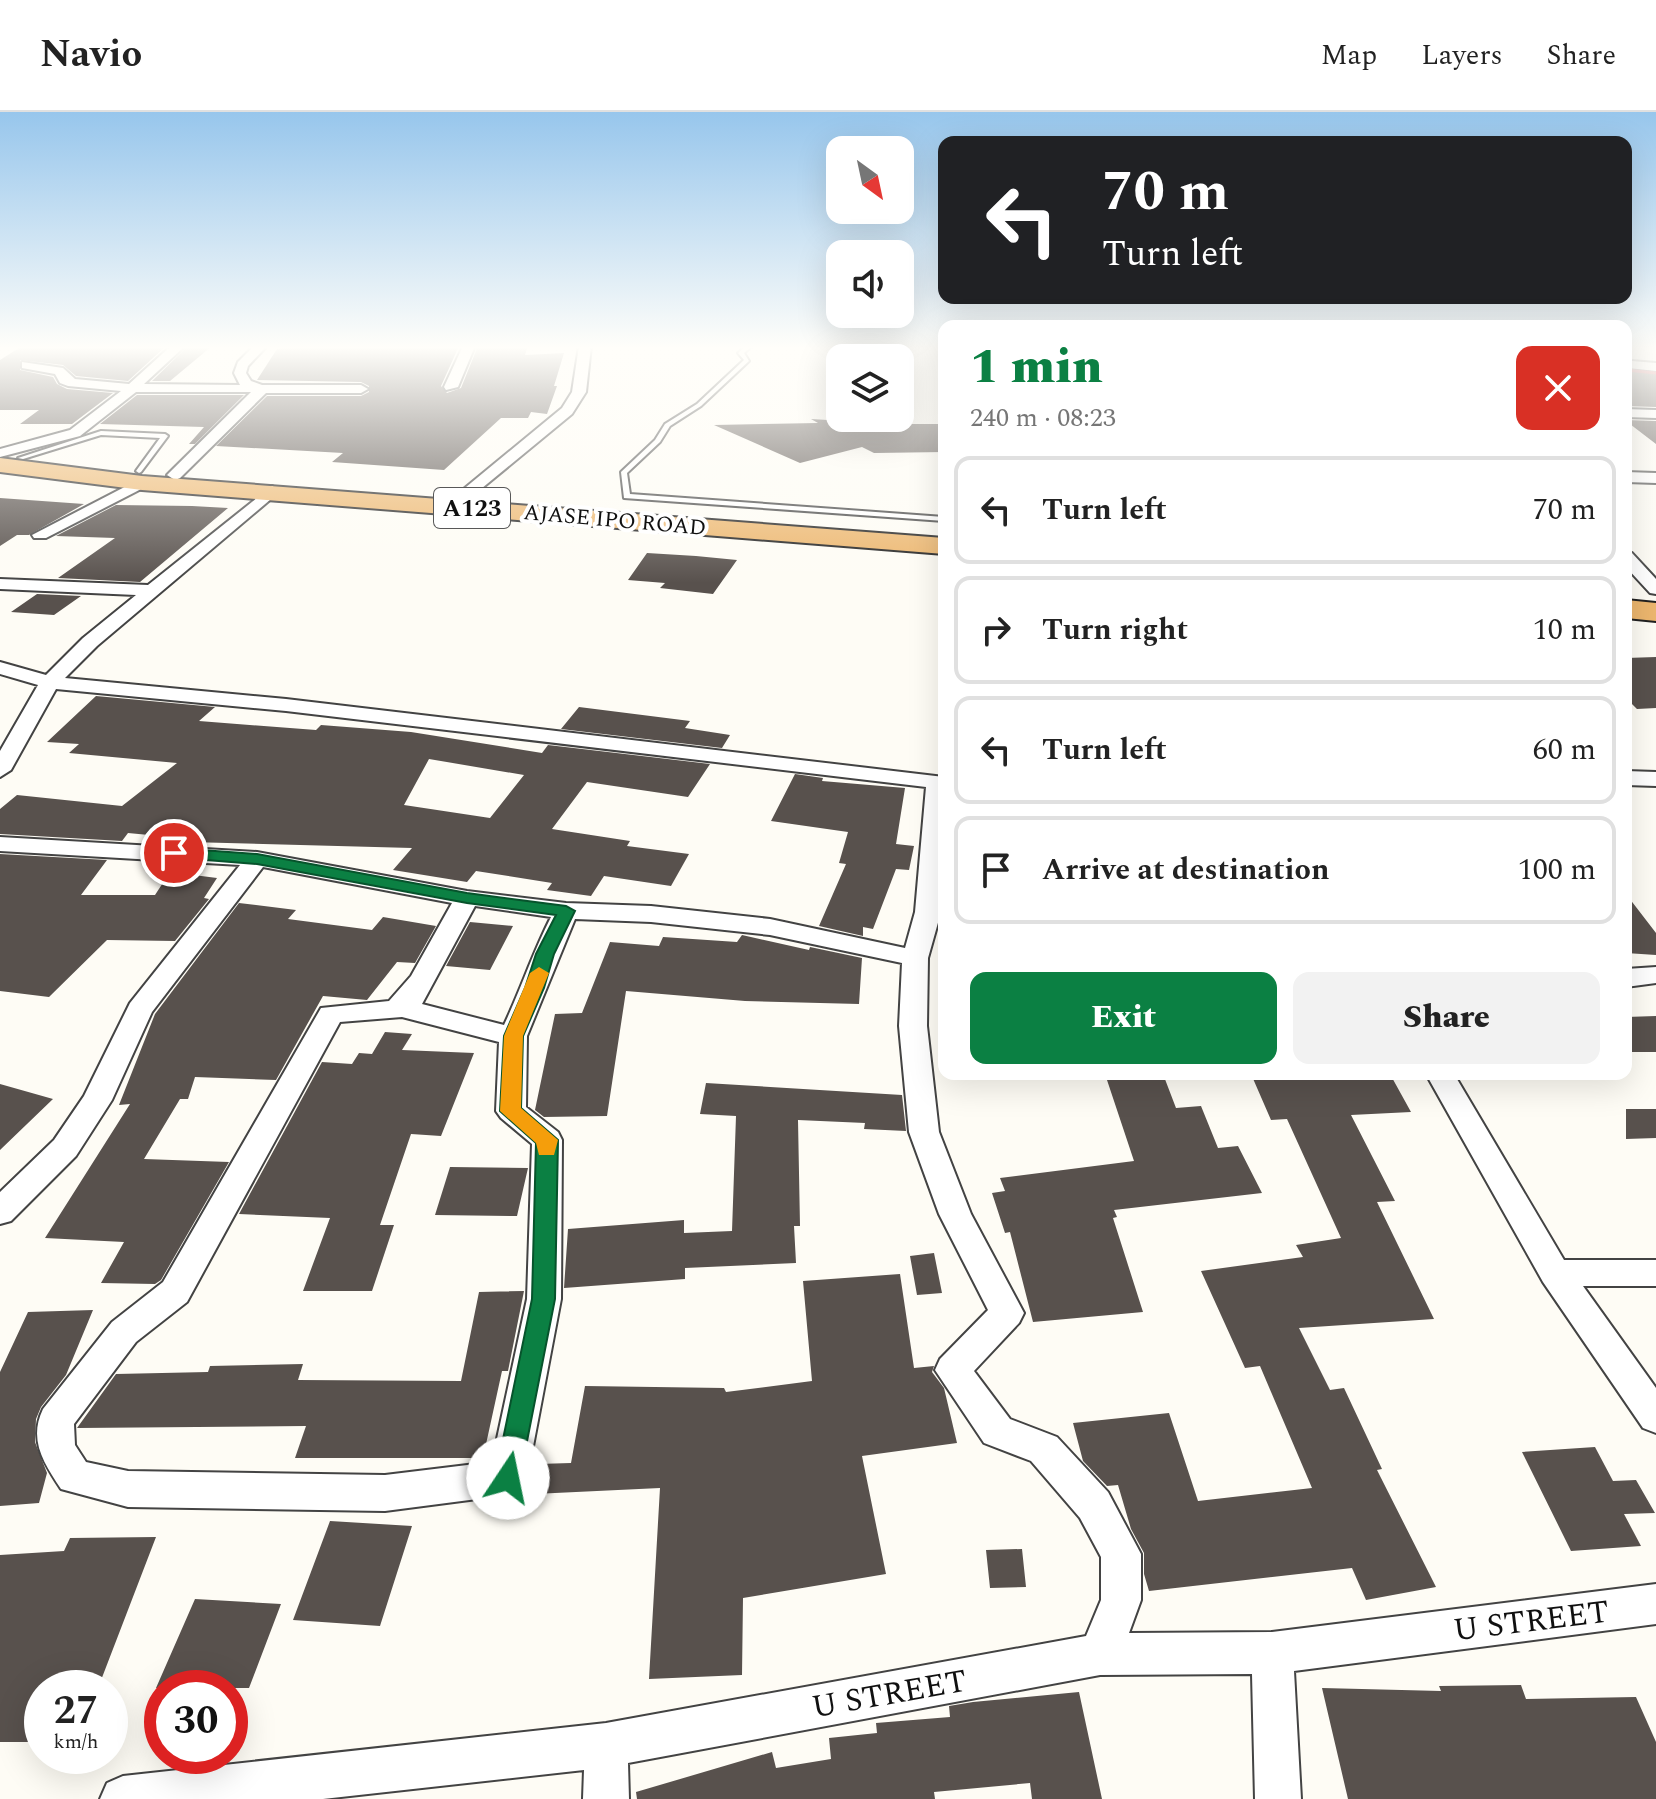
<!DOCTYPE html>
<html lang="en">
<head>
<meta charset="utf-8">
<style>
  :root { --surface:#fff; --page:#f2f2f2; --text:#222; --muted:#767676; --line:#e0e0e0; --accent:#0b8043 }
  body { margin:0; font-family:Spectral,serif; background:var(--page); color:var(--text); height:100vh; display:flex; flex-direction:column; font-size:30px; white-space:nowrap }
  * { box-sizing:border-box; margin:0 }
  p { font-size:26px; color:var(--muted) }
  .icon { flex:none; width:44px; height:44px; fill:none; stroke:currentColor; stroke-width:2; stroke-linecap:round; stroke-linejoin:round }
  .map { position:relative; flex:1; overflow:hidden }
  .panel { position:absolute; left:938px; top:208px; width:694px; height:760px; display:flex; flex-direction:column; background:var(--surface); border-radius:16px; box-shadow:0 8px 32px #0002 }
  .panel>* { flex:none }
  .hud { position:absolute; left:938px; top:24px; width:694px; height:168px; border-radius:16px; box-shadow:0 8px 32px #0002; background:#202124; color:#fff; overflow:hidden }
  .needle { width:52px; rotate:147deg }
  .controls { position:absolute; left:826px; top:24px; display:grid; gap:16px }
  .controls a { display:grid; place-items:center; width:88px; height:88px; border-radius:16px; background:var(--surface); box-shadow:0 8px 32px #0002; font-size:40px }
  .speed { position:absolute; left:24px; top:1558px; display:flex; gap:16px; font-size:40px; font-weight:700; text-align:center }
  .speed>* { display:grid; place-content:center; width:104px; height:104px; border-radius:50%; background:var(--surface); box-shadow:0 8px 32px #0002; line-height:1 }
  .speed small { font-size:20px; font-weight:400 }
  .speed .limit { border:12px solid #d22; background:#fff; color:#111 }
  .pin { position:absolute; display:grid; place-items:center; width:68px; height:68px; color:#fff; margin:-34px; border:4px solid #fff; border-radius:50%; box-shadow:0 2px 8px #0007 }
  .me { position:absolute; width:88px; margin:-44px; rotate:11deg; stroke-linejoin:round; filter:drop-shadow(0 0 6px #0008) }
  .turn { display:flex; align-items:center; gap:28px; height:168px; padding:0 32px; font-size:36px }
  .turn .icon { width:104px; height:104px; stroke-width:2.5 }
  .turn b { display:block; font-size:56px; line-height:68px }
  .round { display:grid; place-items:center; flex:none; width:84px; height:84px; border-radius:16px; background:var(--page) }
  .headline { display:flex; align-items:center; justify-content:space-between; height:136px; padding:0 32px }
  h1 { font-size:48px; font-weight:800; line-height:60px; color:var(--accent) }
  .cta { display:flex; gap:16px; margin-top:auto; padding:16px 32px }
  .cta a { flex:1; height:92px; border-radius:16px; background:var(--accent); color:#fff; font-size:32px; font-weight:800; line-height:92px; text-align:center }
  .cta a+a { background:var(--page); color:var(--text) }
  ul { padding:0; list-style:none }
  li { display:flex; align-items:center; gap:24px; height:108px; margin:0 16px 12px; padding:0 16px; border:4px solid var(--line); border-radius:16px }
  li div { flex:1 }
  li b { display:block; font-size:30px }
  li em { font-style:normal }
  header { display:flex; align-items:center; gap:48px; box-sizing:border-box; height:112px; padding:0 40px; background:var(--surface); border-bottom:2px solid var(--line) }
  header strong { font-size:38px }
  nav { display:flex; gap:44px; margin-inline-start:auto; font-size:28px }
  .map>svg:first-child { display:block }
  .building { fill:#58514d; fill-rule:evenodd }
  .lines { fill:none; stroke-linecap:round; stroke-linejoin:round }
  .service-casing { stroke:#434343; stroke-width:4 }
  .minor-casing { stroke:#434343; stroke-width:4 }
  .trunk-casing { stroke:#212121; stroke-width:4 }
  .service { fill:#fff; fill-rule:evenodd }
  .minor { fill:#fff; fill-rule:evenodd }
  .trunk { fill:#ecb66e; fill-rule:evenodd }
  .rail { stroke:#b7323c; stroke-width:3 }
  .route { fill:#0b8043; stroke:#07532c; stroke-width:2 }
  .slow { fill:#f59e0b }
  .labels { text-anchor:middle; stroke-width:8; stroke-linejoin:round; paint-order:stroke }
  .far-street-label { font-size:22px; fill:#101010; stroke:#fff }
  .shield { fill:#fff; stroke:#585858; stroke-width:2 }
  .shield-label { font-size:24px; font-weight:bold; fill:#101010 }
  .near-street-label { font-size:32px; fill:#101010; stroke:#fff }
</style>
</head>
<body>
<header>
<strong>Navio</strong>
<nav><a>Map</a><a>Layers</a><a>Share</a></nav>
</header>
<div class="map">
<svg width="1656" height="1687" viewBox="0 0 1656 1687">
  <rect width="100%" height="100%" fill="#fefcf5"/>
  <!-- building -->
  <path class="building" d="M82 234H166L128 269 76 264 63 253 20 248V258L53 265 57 272 67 277 113 281 72 312H20L39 298H0V248L19 236Z
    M188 234H212L170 269H152Z
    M354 234H459L441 274 447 281 461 276 478 234H528L525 243 564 241 554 274H557L547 302 531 300 528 306H501L444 358 332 350 343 341 216 334 267 284H361L369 280V274L361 270 257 268 277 237Z
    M1626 258 1656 262V295L1626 294Z
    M137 283H244L195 332H189L204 315 100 312Z
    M877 306H912V312H944V340L874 341 862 335 800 351 714 313 818 311 811 307 877 311Z
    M1626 308 1656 309V332L1626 309Z
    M0 386 84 392 29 423H17L0 434Z
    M116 393 192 394 228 396 140 470 58 466 115 426 56 424Z
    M647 441 696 444 737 448 713 482 660 476 665 471 628 468Z
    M37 482 81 484 54 503 11 500Z
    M1656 545V596L1637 597 1626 586V546Z
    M96 584 215 595 199 609 316 618 321 613 411 620 542 641 548 633 710 652 688 685 587 670 552 717 630 729 627 734 689 742 671 774 604 764 591 784 547 778 552 771 476 759 467 770 393 758 412 736 189 730 191 727 128 721 122 729 0 722V697L17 683 122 694 177 651 69 641 79 632 47 630ZM429 647 524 663 490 706 404 693Z
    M579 595 690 609 685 616 730 623 722 636 561 617Z
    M795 662 823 666 822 669 905 676 896 732 914 734 909 758 896 757 873 817 863 815V824L819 814 846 752 839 751 848 720 771 709Z
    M0 742 107 748 81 783H155L170 760 217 766 204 786 209 787 175 829 107 828 49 885 0 879Z
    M1626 782 1656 821V843L1626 841Z
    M239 791 296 798 288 807 372 818 383 805 436 814 415 851 397 850 367 888 323 884 276 968 195 965 188 987H180L144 1047 229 1050 161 1168 155 1172 101 1171 124 1130 45 1126 130 992 119 993 155 902Z
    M470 810 513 814 490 858 446 854Z
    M742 823 809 838 810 835 862 846 859 892 745 889 626 879 607 1004 544 1005 535 998 555 902 582 901 610 830 659 834 663 825 737 830Z
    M1656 904V940H1626V905Z
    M385 920 412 922 402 938 474 941 441 1024 411 1022 380 1113H394L372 1179H303L330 1106 239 1102 322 950 352 952 359 941 372 942Z
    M1105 962H1163L1176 996 1201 994 1218 1036 1238 1034 1262 1081 1114 1098 1117 1105 1113 1106 1143 1200 1033 1210 1010 1120 1005 1121 992 1081 1005 1079 1000 1066 1134 1049Z
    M1251 962H1390L1411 1000 1351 1003 1395 1089 1377 1090 1434 1207 1299 1216 1330 1278 1344 1276 1382 1357 1377 1358 1436 1475 1366 1488 1352 1456 1149 1479 1144 1462V1441L1131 1417 1118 1373 1107 1374 1083 1349 1073 1311 1169 1301 1198 1389 1312 1376 1260 1254 1245 1256 1201 1159 1303 1145 1296 1133 1341 1126 1287 1007 1271 1008Z
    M706 971 902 983 906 1019 864 1017 865 1011 798 1008 800 1114H794L796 1151 685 1156V1167L564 1176 568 1117 684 1108V1121L732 1119 736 1004 700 1002Z
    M0 972 53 987 0 1038Z
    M1626 997H1656V1026L1626 1027Z
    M450 1055 528 1056 517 1104 435 1103Z
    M934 1141 942 1181 917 1183 910 1144Z
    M900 1162 914 1256 934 1254 932 1260 944 1276 957 1331 862 1344 886 1462 743 1486 742 1563 649 1567 660 1376 534 1382 538 1352 571 1351 585 1274 724 1276 726 1280 812 1269 803 1169Z
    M524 1179 508 1259H502L483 1346H295L306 1314 77 1316 116 1262 208 1260 210 1254 303 1252 298 1268 461 1269 479 1180Z
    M93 1198 66 1263 41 1295 36 1307 35 1330 47 1361 39 1391 0 1394V1260L28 1200Z
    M1595 1335 1613 1369 1636 1368 1655 1401 1624 1402 1641 1434 1571 1439 1522 1340Z
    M330 1409 412 1414 380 1514 293 1508Z
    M156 1425 98 1576H42V1630H0V1443L64 1439 70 1426Z
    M1022 1437 1026 1475 990 1476 986 1438Z
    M195 1487 281 1492 249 1576H156Z
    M1521 1573 1526 1587 1636 1585 1656 1630V1687H1348L1322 1576 1441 1579 1439 1574Z
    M1079 1580 1102 1687H1032L1030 1671 934 1680 935 1687H637L636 1680 772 1640 776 1656 831 1647 829 1626 877 1621 876 1611 950 1605 949 1594 973 1590Z"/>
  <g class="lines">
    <!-- service casing -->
    <g class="service-casing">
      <path id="service" d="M746 234H752L744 241 749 249 701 294 670 314 660 330 627 361 630 382 944 405V409L624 386 621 360 655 328 665 312 697 292 744 248 738 241Z
        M101 319 165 322 168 324 141 360 139 361 136 359 160 326 101 323 23 347 18 346Z"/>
    </g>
    <!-- minor casing -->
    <g class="minor-casing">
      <path id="minor" d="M171 234H185L144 272 240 273 234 261 238 250 254 234H267L248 254 246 261 251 269 262 273H361L368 277 361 281H266L180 366 175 368 167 363 170 360 251 280H136L80 324 0 345V337L70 318 121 279 68 274 60 271 55 262 22 256V250L63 256 75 267 129 272Z
        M463 234H475L458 275 446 278 444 275Z
        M579 234H591L586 280 572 302 470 386H460V380L562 296 572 280Z
        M1632 249 1656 251V259L1628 256 1626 253Z
        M1626 297 1656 298V306L1626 305Z
        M1626 360 1656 361V371L1626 370Z
        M142 366 150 371 147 374 46 426H34L32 423Z
        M272 374 280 379 277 382 97 534 65 566 286 587 944 665 941 800 928 846 927 914 939 1020 971 1102 1024 1201 1019 1211 974 1259 1010 1307 1057 1325 1108 1380 1141 1442V1488L1129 1521 1272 1520 1656 1472V1512L1294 1559 1301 1687H1255L1252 1562 1100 1563 628 1651 629 1687H583L584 1658 323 1687H100L107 1671 123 1664 606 1611 1086 1524 1101 1488V1445L1080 1406 1031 1349 984 1331 935 1258 940 1247 988 1198 939 1102 909 1020 899 914 902 851 770 823 651 810 575 807 527 924 526 995 558 1020 562 1028 561 1187 527 1366 521 1378 508 1383 385 1399 128 1395 61 1377C44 1351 28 1328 43 1297L112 1210 163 1170 321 896 389 889 411 864 452 791 263 755 152 900 112 988 76 1044 11 1109 0 1112V1080L54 1028 84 984 130 891 240 753 0 739V725L257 740 467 779 566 791 651 794 770 807 905 836 915 800 926 675 286 599 56 577 11 658 0 665V639L38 573 0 562V550L46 563 83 526 136 483 0 477V467L148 473ZM475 794 551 805C533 840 521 877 504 913L422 892ZM402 905 499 930 496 999 501 1006 532 1032 527 1187 492 1350 385 1363 128 1359 86 1350 75 1333 74 1312 136 1230 187 1190 340 910Z
        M1626 440 1632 441 1656 467V482L1650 481 1626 455Z
        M1626 659 1656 660V674L1626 673Z
        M1656 855V871L1626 875V857Z
        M1426 962H1454L1564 1148H1656V1174H1583L1656 1276V1321L1643 1316 1543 1170Z"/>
    </g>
    <!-- trunk casing -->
    <g class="trunk-casing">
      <path id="trunk" d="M0 346 142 364 944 426V442L142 378 0 360Z
        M1626 488 1656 491V509L1626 506Z"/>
    </g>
    <!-- service -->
    <use href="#service" class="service"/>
    <!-- minor -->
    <use href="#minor" class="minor"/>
    <!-- trunk -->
    <use href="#trunk" class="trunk"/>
    <!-- rail -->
    <path class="rail" d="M1626 258 1656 261"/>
  </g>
  <!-- sky -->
  <linearGradient id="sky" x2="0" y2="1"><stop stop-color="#97c6ec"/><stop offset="0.5" stop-color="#fffefa"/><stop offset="1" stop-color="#fffefa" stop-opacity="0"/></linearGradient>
  <rect width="1656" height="471" fill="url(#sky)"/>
  <!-- route -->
  <path class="route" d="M174 736 257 742 467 781 566 794 575 799 554 842 544 876 523 924 521 996 558 1028 555 1187 518 1375 508 1378 499 1375 495 1366 532 1187 536 1031 500 999 504 924 525 876 536 842 556 803 467 791 257 752 169 745 166 741 169 738Z"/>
  <!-- slow -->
  <path class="slow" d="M539 855 549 861 523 924 521 996 558 1028 554 1043H539L536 1031 500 999 504 924 530 861Z"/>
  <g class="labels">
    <!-- far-street labels -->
    <g class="far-street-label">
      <text transform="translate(615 407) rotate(5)" y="8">AJASE IPO ROAD</text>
    </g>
    <!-- shield labels -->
    <rect class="shield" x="434" y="376" width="76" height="40" rx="6"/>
    <g class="shield-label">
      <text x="472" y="404">A123</text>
    </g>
    <!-- near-street labels -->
    <g class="near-street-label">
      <text transform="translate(1531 1508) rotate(-7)" y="11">U STREET</text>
      <text transform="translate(889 1581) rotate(-10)" y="11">U STREET</text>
    </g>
  </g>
</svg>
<div class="controls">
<a><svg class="needle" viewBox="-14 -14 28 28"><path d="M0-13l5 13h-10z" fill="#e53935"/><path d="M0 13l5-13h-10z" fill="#767676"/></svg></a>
<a><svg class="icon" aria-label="sound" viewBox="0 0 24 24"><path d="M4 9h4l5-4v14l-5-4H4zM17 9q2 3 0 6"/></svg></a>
<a><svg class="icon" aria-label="layers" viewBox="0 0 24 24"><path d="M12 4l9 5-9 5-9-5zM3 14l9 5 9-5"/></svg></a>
</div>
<div class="speed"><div>27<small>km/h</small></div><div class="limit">30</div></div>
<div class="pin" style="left:174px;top:741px;background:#d93025"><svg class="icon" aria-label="arrive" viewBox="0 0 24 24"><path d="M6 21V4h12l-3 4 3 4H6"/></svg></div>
<svg class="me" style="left:508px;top:1366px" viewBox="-20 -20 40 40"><circle r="19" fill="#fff"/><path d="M0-13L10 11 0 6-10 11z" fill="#0b8043"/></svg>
<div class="hud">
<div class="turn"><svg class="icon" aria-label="left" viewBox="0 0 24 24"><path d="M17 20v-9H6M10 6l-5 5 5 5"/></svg><div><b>70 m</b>Turn left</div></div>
</div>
<section class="panel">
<div class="headline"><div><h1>1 min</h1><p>240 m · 08:23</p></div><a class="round" style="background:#d93025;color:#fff"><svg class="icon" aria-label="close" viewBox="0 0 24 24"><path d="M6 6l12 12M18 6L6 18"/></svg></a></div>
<ul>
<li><svg class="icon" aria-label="left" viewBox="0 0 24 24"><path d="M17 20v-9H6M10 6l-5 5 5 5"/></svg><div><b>Turn left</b></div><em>70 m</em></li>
<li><svg class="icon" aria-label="right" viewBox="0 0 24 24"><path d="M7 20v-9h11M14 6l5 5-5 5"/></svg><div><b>Turn right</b></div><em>10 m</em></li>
<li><svg class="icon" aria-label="left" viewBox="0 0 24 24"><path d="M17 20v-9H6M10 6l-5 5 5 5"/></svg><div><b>Turn left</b></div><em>60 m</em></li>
<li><svg class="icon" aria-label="arrive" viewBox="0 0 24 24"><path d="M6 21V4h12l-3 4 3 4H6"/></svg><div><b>Arrive at destination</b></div><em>100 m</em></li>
</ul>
<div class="cta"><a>Exit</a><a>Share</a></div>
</section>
</div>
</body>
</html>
